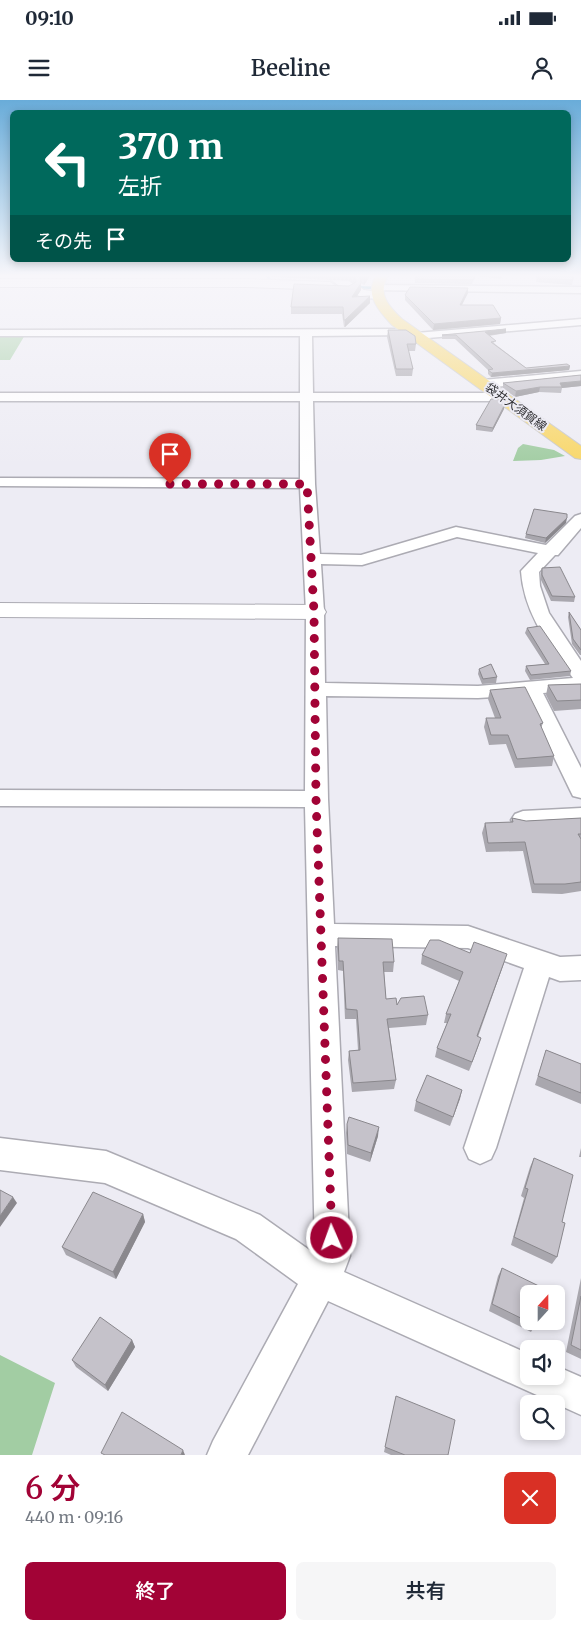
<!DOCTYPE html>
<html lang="ja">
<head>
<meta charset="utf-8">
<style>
  :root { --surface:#fff; --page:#f6f6f7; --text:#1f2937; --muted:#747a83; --accent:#a20336 }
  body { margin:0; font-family:Merriweather,"Noto Sans JP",serif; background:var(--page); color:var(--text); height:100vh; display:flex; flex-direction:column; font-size:19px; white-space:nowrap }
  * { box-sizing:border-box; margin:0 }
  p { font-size:16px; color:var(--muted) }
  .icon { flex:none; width:28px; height:28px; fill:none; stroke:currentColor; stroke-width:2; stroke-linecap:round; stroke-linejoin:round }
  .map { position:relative; height:1355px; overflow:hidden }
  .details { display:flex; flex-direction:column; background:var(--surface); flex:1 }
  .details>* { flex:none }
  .banner { position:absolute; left:10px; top:10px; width:561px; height:152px; border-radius:8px; box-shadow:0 2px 8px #0003; background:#00695c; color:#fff; overflow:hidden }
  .needle { width:32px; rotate:21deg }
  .tools { position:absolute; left:520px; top:1185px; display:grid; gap:10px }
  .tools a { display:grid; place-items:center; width:45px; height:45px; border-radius:8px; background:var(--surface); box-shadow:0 2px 8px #0003; font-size:25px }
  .pin { position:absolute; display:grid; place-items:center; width:42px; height:42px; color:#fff; margin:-51px -21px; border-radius:50% 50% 50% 0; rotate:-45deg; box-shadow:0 0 5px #0007 }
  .pin .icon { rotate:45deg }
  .me { position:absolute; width:55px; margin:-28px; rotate:358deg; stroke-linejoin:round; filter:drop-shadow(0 0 4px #0008) }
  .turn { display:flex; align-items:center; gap:18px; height:105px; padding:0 25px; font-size:22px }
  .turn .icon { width:65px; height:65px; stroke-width:2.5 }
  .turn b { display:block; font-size:35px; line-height:42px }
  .then { display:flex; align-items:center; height:48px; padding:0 25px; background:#0003; gap:10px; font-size:19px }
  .round { display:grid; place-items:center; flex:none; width:52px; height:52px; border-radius:8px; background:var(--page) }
  .headline { display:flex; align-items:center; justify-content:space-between; height:85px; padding:0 25px }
  h1 { font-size:30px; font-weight:600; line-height:38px; color:var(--accent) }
  .cta { display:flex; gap:10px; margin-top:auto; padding:10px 25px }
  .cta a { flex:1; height:58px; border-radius:8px; background:var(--accent); color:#fff; font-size:20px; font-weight:600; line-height:58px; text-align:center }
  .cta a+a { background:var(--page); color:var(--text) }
  .status { display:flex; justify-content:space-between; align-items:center; height:35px; padding:0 25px; background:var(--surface); direction:ltr }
  .status svg { height:14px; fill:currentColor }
  header { display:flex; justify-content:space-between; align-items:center; height:65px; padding:0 25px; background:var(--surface); font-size:22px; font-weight:600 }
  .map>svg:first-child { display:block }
  .green { fill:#a2cda3 }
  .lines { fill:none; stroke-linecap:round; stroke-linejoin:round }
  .stream { stroke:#4b9fc2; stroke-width:2.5 }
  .street-casing { stroke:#acabb3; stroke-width:3 }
  .secondary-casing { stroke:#acabb3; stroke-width:2 }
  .primary-casing { stroke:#c9c9ca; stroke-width:2 }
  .street { fill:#fff; fill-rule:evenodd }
  .secondary { fill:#fff; fill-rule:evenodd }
  .primary { fill:#f8d76a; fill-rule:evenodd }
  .wall { fill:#a9a7ae }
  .shaded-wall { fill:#8a888d }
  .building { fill:#c5c2ca; stroke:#8a888d }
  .route { stroke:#a20336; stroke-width:9; stroke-dasharray:0 16.2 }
  .labels { text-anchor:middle; stroke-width:4; stroke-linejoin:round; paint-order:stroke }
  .far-street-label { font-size:12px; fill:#2f2f32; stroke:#edecf4 }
</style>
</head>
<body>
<div class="status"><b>09:10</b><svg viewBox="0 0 49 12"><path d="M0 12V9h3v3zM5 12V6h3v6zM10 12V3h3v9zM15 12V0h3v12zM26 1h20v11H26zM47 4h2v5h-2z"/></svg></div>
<header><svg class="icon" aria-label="menu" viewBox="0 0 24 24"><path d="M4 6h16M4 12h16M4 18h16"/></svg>Beeline<svg class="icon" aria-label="person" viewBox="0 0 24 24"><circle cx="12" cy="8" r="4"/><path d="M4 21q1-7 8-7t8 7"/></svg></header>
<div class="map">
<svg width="581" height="1355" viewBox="0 0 581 1355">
  <rect width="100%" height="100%" fill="#edecf4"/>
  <!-- green -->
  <path class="green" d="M0 234 25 235 10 260H0Z
    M523 344 554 350 565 356 541 360 513 361 518 348Z
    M0 1255 55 1283 32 1355H0Z"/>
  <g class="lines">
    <!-- stream -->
    <path class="stream" d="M267 176 271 181 278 182
      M354 187 378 188"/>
    <!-- street casing -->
    <g class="street-casing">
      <path id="street" d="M377 185 581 187V193L373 190V186Z
        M581 219V225L416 239 412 238 411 235 312 236 313 293H501L507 297 501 301H313L315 384 320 454 361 455 456 427 546 445 575 416 581 414V428L558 455H555L539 472 540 486 549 513 581 561V590L543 593 581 668V698L573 696 570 690 524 595 478 598 326 596 328 699 334 824 468 826 560 857 581 856V880L560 881 549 877 496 1048 491 1059 480 1064 469 1059 464 1048 524 868 468 848 335 846 350 1156 344 1172 529 1254V1276H556V1266L581 1277V1315L328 1201 248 1355H207L213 1341 298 1184 236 1139 105 1083 0 1070V1038L106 1051 260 1115 315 1154 305 707 0 706V690L305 691 306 512 300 388 0 386V378L300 379V301H0V293H300V236H0V230L411 229 415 230 416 233ZM457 437 538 453 521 471C524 514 549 545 573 578L478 586 325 583 324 512 321 464 362 465Z
        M581 271V279L483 288 477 284 483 280Z
        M581 708V726L523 729 515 726 511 720 515 714 523 711Z"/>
    </g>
    <!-- secondary casing -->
    <g class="secondary-casing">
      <path id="secondary" d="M327 176H342L364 190 381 192 383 195C372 207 336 186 327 176Z
        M0 179H246L330 182 336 186 330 190 246 187H0Z
        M0 503 315 505 323 507 326 512 323 517 315 519 0 517Z"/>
    </g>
    <!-- primary casing -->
    <g class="primary-casing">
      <path id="primary" d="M376 176H388C377 194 389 207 402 219L581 346V359L575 358 392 225C379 211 364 195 376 176Z"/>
    </g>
    <!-- street -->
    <use href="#street" class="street"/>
    <!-- secondary -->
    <use href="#secondary" class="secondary"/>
    <!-- primary -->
    <use href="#primary" class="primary"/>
  </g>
  <!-- wall -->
  <path class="wall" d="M272 176H370L364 185 361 183V190L356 197 370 203 345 227H344L342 214H291V207L349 186 353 184 349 181 272 177Z
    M417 176H502L501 179 476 176 472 184 415 183V179Z
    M537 176 573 180 572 185 536 182Z
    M468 193 462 205 501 218 500 224 433 230 405 200V195Z
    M506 229V233L489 236 495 244 526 268 570 266 569 270 491 277 488 274V270L455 239H442V235Z
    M388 230 416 244 415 251H408L413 269 412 276H396L387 237Z
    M581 275V286L562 288 561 293 539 292 515 297 503 288V283Z
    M504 309 492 332 476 330V325Z
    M566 423 545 443 525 438 526 434Z
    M542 468 575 497 574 502 551 501 541 480V473Z
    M569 512 581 530V555H580L572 544 568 517Z
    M527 528 571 571 570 576 530 580 525 571 526 566 545 564 525 533Z
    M479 569 497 577 496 583 482 584 478 574Z
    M581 584V609L554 611 546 595 548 585Z
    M490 590 543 623 541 628 554 656 552 666 515 668 506 644 489 645 484 627 486 618H495L488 599Z
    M512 718 526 721 581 718V791L562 794 532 793 523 751 486 752 482 733 485 723 511 722Z
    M338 838 394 862 393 872H384L386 899 397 905 428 915 426 925 389 928 396 980 394 989 352 992 348 960 349 951 358 950 356 919H345L343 871 338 870 337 848Z
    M470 853 504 863 478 937 481 938 469 971 435 957 437 948 447 923H444L446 914 459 881 421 864 422 855Z
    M546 950 581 964V1004L535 985Z
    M462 990 450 1026 414 1011 416 1001Z
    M347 1024 378 1036 370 1062 347 1054 346 1033Z
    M581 1048V1057H579Z
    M534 1058 562 1122 557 1157 552 1164 511 1145 524 1098 521 1096 530 1067Z
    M143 1114 145 1122 116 1179 66 1155 62 1147Z
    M502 1168 535 1225 531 1232 489 1211 498 1176Z
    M581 1178V1259L566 1252Z
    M132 1240 135 1247 108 1291 76 1267 72 1260Z
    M396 1296 448 1355H391L384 1352Z"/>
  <!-- shaded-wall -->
  <path class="shaded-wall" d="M366 176H370L364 185V179Z
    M361 183V190L352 204V197Z
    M468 188V193L459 210 460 205Z
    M370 196V203L345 227V220Z
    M501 218 500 224 433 230 434 224Z
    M506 229V233L484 236 485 232Z
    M570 266 569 270 491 277 492 273Z
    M581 281V286L562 288 560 283Z
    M540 287 539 292 515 297 516 291Z
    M505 304 504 309 492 332 493 328Z
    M567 418 566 423 545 443 546 438Z
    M507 854 504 863 474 945 477 936Z
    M481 938 478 947 469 971 472 962Z
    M462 990 460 999 450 1026Z
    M379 1027 378 1036 370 1062 371 1053Z
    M13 1097 17 1103 0 1127V1116Z
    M143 1114 145 1122 116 1179 113 1172Z
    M132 1240 135 1247 108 1291 105 1285Z
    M183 1350 185 1355H181Z"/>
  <!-- building -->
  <path class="building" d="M352 176H360L361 183 352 197 370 196 345 220H344L343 207H291L294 184 349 186 356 182V179Z
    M417 176H475L473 180 415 179Z
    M537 176H573V180L537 178Z
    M410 187 468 188 460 205H493L501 218 434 224 405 195Z
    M506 229 485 232 496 241 491 242 526 268 567 264 570 266 492 273 488 270 493 269 456 235H442Z
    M388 230H406L415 236 416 244H407L413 269H396Z
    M581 275V281L560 283 562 287H540L516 291 503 283Z
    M491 299H497L505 304 493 328 476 325Z
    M534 409 567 414V418L546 438 526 434Z
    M560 467 575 497 552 496 542 475V468Z
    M569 512 581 530V550L573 539Z
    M540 526 571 571 531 575 526 566 549 564 527 528Z
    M491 564 497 577 483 579 479 569Z
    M581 584V600L557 601 548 585Z
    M525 587 543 623 540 624 554 656 517 659 508 635H491L486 618H501L490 590Z
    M512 718 526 721 581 718V734H578L581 739V782L565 784H534L525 742 488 743 485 723 513 722Z
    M338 838 392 839 394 862H383L386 899 396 898 397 905 401 898 424 896 428 915 387 919 396 980 353 983 349 951 360 950 357 910 346 909 343 861H339Z
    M430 840H439L470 853 474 842 507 854 477 936 481 938 472 962 437 948 451 914H446L463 872 422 855Z
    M546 950 581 964V993L538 976Z
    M427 975 462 990 453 1017 416 1001Z
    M349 1017 379 1027 371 1053 348 1045 347 1024Z
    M534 1058 573 1075 562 1122 565 1123 557 1157 514 1137 528 1089 525 1088Z
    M0 1090 13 1097 0 1116Z
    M93 1092 143 1114 113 1172 62 1147Z
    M502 1168 545 1189 544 1194H529V1221H536L535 1225 492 1204Z
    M581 1196V1250L571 1245Z
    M100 1217 132 1240 105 1285 72 1260Z
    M396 1296 455 1320 448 1355H405L385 1347Z
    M122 1312 183 1350 181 1355H105L101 1353Z"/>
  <!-- sky -->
  <linearGradient id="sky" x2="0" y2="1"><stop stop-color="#69acd9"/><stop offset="0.48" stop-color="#f7f6fa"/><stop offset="1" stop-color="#f7f6fa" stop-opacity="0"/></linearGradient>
  <rect width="581" height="366" fill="url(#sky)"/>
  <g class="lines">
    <!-- route -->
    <path class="route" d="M170 384H307L314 512 316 699 332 1138"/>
  </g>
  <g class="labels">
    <!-- far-street labels -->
    <g class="far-street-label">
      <text transform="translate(516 307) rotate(36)" y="4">袋井大須賀線</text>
    </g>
  </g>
</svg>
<div class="tools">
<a><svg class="needle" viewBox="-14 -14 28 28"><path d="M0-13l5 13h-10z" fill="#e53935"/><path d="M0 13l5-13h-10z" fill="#747a83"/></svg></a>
<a><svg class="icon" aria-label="sound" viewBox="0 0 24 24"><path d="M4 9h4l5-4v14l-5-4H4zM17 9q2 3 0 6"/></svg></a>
<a><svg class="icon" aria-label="search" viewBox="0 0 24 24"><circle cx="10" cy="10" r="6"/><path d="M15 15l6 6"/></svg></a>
</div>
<div class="pin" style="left:170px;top:384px;background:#d93025"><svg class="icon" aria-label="arrive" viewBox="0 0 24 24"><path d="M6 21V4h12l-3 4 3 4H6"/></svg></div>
<svg class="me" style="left:332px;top:1138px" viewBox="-20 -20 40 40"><circle r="17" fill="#a20336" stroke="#fff" stroke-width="3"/><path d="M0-11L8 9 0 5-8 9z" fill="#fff"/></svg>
<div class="banner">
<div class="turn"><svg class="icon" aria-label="left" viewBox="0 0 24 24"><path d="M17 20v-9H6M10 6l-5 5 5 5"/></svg><div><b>370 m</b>左折</div></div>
<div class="then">その先<svg class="icon" aria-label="arrive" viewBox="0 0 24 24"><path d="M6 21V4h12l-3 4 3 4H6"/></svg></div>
</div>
</div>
<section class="details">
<div class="headline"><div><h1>6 分</h1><p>440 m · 09:16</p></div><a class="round" style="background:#d93025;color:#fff"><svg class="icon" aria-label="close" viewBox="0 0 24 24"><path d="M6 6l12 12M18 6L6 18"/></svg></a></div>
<div class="cta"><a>終了</a><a>共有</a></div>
</section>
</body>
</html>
